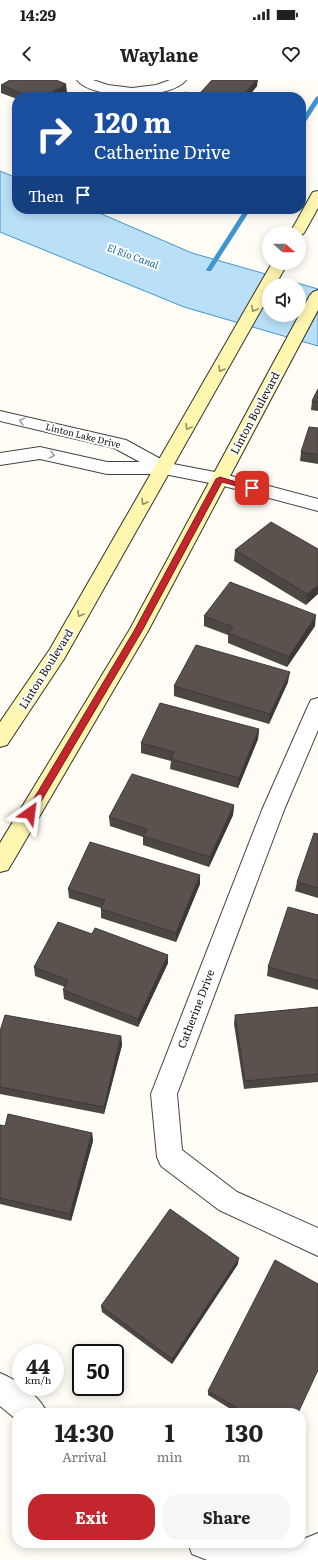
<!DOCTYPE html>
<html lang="en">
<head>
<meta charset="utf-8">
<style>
  :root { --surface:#fff; --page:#f6f6f6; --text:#202124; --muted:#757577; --accent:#c4262e }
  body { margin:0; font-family:Literata,serif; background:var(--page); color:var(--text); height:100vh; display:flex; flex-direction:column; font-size:15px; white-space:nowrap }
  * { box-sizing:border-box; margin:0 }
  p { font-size:13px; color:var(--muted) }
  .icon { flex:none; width:22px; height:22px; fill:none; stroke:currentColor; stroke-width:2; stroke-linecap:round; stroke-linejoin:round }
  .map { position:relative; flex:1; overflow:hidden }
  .side { position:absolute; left:12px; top:1328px; width:294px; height:140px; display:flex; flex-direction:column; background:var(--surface); border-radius:16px; box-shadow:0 2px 10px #0003 }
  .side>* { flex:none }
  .guide { position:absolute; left:12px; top:12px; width:294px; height:122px; border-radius:16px; box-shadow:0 2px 10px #0003; background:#1a4fa0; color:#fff; overflow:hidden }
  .needle { width:26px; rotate:111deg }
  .fabs { position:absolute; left:262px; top:146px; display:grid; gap:8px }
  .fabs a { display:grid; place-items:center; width:44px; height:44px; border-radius:50%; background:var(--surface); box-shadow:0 2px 10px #0003; font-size:20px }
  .speed { position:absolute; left:12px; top:1264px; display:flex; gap:8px; font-size:20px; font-weight:700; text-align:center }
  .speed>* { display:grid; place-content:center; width:52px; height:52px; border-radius:50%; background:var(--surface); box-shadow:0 2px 10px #0003; line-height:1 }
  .speed small { font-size:10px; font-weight:400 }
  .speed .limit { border:2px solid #111; border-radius:6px; background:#fff; color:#111 }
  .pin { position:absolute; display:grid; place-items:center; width:34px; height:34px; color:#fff; margin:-17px; border-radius:8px; box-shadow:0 2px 6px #0006 }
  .me { position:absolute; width:44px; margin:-22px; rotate:31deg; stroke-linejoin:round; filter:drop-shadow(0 0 3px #0008) }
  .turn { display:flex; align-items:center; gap:14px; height:84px; padding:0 16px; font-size:18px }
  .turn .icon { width:52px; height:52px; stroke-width:2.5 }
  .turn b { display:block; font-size:28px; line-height:34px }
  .then { display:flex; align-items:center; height:38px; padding:0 16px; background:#0003; gap:8px; font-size:15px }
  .eta { display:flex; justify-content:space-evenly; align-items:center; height:68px; text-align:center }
  .eta b { font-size:24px; font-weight:700; line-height:28px }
  .action { display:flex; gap:8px; margin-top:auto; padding:8px 16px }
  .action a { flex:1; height:46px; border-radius:16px; background:var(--accent); color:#fff; font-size:16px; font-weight:700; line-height:46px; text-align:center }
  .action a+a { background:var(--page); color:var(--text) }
  .status { display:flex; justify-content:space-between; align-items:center; height:28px; padding:0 20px; background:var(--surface); direction:ltr }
  .status svg { height:11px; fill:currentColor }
  header { display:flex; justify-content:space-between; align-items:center; height:52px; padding:0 16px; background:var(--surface); font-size:18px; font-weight:700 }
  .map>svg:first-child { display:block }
  .water { fill:#b9e0f7; stroke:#3f96cf; fill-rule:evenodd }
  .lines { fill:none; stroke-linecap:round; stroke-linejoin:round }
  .stream { fill:#3f96cf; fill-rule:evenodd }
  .street-casing { stroke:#444; stroke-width:2 }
  .secondary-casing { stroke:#333; stroke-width:2 }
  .street { fill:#fff; fill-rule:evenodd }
  .secondary { fill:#fff6b0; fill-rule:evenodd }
  .wall { fill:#4d4742 }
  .shaded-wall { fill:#3f3936 }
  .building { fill:#5a524d; stroke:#3f3936 }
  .oneway { stroke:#948f68 }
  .oneway2 { stroke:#a0a0a0 }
  .route { fill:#c4262e; stroke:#7f191e }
  .labels { text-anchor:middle; stroke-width:4; stroke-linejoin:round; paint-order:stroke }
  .far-street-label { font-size:9px; fill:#111; stroke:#fff }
  .far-water-label { font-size:10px; font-style:italic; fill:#1768a6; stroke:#fff }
  .street-label { font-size:11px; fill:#111; stroke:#fff }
</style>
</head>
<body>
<div class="status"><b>14:29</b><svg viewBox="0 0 49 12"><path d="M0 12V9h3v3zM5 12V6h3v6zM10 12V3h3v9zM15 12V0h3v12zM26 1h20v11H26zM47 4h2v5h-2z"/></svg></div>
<header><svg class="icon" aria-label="back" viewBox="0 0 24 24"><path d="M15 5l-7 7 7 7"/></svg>Waylane<svg class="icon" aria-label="heart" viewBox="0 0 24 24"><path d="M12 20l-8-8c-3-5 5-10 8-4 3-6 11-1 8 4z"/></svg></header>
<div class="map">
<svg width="318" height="1480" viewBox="0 0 318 1480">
  <rect width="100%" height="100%" fill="#fffdf5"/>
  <!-- water -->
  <path class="water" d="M0 91 17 98V129H90L192 173 318 209V266L184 227 0 152ZM269 205H299V235H269Z"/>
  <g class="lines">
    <!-- stream -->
    <path class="stream" d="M318 16V23L303 46 301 47V40L316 17Z
      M245 129H251L211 191H207L206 190Z"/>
    <!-- street casing -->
    <g class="street-casing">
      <path id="street" d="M77 0H93L108 5 132 8 156 5 170 0H186C172 20 91 20 77 0Z
        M0 331 126 360 168 383 220 393 318 419V431L220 405 164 394H107L40 379 0 385V373L40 367 107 382H140L114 368 0 341Z
        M318 618V650L284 730 177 1014 182 1070 237 1112 318 1148V1176L219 1130 161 1086 157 1077 151 1014 262 730 308 626 311 620Z
        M0 1293C17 1300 40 1316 47 1333H17V1340L0 1326Z
        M318 1453V1480H207L192 1474 188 1463 270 1465 301 1463V1460Z"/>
    </g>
    <!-- secondary casing -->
    <g class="secondary-casing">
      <path id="secondary" d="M318 111V128L304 153 299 157V153H290L311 115 313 112Z
        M272 183H288L275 205H269V216L64 579 7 665 0 667V642L50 569Z
        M318 210V230L148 551 8 790 0 792V763L130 549 310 215 313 212Z"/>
    </g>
    <!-- street -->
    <use href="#street" class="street"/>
    <!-- secondary -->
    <use href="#secondary" class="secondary"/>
  </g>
  <!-- wall -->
  <path class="wall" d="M1 5 67 12 59 17H17V19L1 13Z
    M257 6 248 17H201V12Z
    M318 309V331L311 330 312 321Z
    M318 348V384L300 381 301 372Z
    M318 469 306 525 234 481 235 470Z
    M204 536 315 546 287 587 228 563V555L204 546Z
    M288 602 269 644 174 616V606Z
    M259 649 258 659 238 708 170 689 171 681 141 673V663Z
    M234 725 233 735 209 787 143 765V757L110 746 109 737Z
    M318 754V818L295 811 297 802Z
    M200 804 176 862 101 838V828L69 818 68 809Z
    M318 835V910L267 896 268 887Z
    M168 883 138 947 64 919 63 910 65 907 35 896 34 887Z
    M318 927V1002L244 1009 234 944 235 935Z
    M0 951 121 956 122 965 104 1034 0 1014Z
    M0 1045 5 1046 92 1053 93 1061 71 1141 0 1124Z
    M238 1184 172 1284 102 1232 101 1226Z
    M208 1311 298 1333H237L208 1315Z"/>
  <!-- shaded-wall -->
  <path class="shaded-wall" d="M256 0H258L257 6 248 17H242Z
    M66 4 67 12 59 17H44Z
    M318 505V514L306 525 307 514Z
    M316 535 315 546 287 587 289 577Z
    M290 592 288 602 269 644 270 634Z
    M259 649 258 659 238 708 239 698Z
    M234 725 233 735 209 787 210 777Z
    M200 795V804L176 862V853Z
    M168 875V883L138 947V939Z
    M121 956 122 965 104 1034V1027Z
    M92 1053 93 1061 71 1141 70 1134Z
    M239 1178 238 1184 172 1284V1279Z"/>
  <!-- building -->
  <path class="building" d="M10 0H56L66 4 44 17H31L1 5Z
    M212 0H256L242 17H224L201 12Z
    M186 12 193 17H168Z
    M75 15 98 17H74Z
    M318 309V322L312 321Z
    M309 347 318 348V375L301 372Z
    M271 442 318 469V505L307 514 235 470Z
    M230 502 316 535 289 577 228 553 233 547 204 536Z
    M196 565 290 592 270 634 174 606Z
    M160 623 259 649 239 698 171 679 174 672 141 663Z
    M132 694 234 725 210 777 143 756 147 749 109 737Z
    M314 753 318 754V808L297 802Z
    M90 762 200 795 176 853 101 829 105 820 68 809Z
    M288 827 318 835V901L268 887Z
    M58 842 92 854 95 848 168 875 138 939 63 910 68 900 34 887Z
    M318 927V994L245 1001 235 935Z
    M5 935 121 956 104 1027 0 1007V951Z
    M8 1034 92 1053 70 1134 0 1118V1045L5 1046Z
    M170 1129 239 1178 172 1279 101 1226Z
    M275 1180 318 1204V1290L298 1333H246L208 1311Z"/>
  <!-- one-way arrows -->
  <defs><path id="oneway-chevron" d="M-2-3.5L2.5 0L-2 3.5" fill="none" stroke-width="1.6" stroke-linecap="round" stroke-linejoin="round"/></defs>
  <g class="oneway">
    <use href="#oneway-chevron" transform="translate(254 229) rotate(119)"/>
    <use href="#oneway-chevron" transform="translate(221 289) rotate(120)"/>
    <use href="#oneway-chevron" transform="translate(188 347) rotate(120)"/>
    <use href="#oneway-chevron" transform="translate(144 422) rotate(120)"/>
    <use href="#oneway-chevron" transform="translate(80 534) rotate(120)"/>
  </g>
  <g class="oneway2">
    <use href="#oneway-chevron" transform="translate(22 341) rotate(-165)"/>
    <use href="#oneway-chevron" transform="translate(52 375) rotate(13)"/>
  </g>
  <!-- route -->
  <path class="route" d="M220 397 256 408 252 410 222 402 142 551 33 735H27V730L134 551 216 399Z"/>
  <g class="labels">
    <!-- far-street labels -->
    <g class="far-street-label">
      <text transform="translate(83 356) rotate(14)" y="3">Linton Lake Drive</text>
    </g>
    <!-- far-water labels -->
    <g class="far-water-label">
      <text transform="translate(133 176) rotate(20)" y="4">El Rio Canal</text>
    </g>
    <!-- street labels -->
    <g class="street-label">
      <text transform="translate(255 333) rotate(-62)" y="4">Linton Boulevard</text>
      <text transform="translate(46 589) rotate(-58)" y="4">Linton Boulevard</text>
      <text transform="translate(196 929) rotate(-69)" y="4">Catherine Drive</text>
    </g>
  </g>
</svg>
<div class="fabs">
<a><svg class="needle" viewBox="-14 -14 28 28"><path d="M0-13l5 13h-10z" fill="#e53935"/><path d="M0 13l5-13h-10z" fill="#757577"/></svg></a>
<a><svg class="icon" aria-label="sound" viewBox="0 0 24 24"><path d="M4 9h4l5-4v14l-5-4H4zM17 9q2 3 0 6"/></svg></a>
</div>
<div class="speed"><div>44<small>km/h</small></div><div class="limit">50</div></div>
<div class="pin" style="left:252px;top:408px;background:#d93025"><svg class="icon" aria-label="arrive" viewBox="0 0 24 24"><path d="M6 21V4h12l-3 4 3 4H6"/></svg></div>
<svg class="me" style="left:30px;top:733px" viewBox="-20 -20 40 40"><path d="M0-17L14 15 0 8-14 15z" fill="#c4262e" stroke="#fff" stroke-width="4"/></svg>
<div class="guide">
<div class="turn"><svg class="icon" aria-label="right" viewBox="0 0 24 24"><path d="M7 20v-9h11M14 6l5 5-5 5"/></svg><div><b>120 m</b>Catherine Drive</div></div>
<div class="then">Then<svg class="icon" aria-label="arrive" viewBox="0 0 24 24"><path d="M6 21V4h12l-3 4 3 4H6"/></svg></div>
</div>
<section class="side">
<div class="eta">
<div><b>14:30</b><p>Arrival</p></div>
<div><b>1</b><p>min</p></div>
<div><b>130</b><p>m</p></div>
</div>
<div class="action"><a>Exit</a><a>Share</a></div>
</section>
</div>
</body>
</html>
